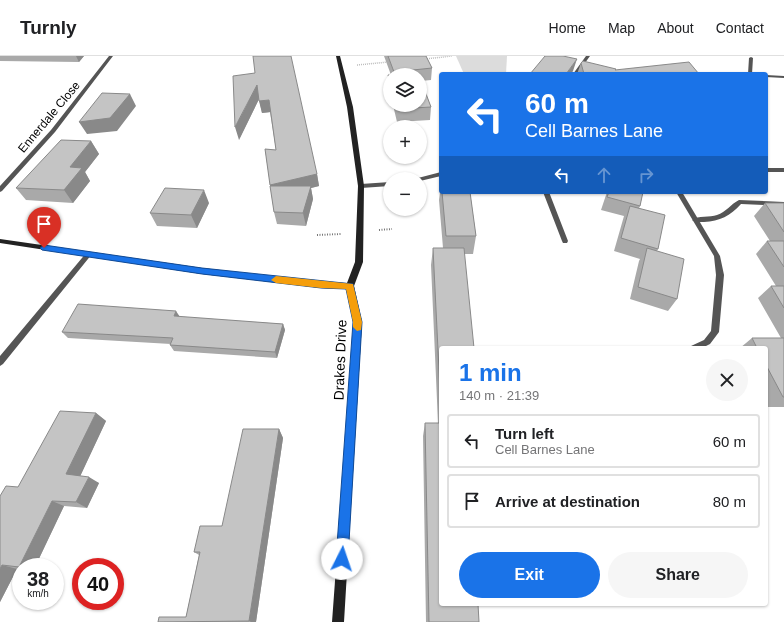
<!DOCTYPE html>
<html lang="en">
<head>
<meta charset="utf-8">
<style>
  :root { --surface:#fff; --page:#f6f6f6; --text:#202124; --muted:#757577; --line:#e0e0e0; --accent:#1a73e8 }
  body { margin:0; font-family:Helvetica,sans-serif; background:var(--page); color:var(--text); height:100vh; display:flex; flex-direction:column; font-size:15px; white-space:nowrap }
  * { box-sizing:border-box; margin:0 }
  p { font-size:13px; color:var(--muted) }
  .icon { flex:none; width:22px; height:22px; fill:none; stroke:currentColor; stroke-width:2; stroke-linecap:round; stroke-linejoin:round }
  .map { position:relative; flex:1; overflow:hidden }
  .panel { position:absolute; left:439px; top:290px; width:329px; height:260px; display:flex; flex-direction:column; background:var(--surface); border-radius:4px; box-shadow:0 1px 3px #0004 }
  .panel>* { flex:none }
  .guide { position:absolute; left:439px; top:16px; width:329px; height:122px; border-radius:4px; box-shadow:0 1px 3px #0004; background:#1a73e8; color:#fff; overflow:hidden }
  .tools { position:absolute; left:383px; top:12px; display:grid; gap:8px }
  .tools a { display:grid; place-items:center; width:44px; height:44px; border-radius:50%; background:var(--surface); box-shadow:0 1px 3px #0004; font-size:20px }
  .speed { position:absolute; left:12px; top:502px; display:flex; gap:8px; font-size:20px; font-weight:700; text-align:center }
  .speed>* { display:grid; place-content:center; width:52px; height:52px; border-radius:50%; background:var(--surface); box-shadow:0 1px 3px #0004; line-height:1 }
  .speed small { font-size:10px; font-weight:400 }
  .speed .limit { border:6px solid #d22; background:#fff; color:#111 }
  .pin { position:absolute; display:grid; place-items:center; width:34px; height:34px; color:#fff; margin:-41px -17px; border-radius:50% 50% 50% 0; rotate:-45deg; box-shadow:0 0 4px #0007 }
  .pin .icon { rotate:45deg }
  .me { position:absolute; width:44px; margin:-22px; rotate:4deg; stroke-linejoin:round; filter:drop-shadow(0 0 3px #0008) }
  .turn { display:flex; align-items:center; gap:14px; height:84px; padding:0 20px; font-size:18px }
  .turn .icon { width:52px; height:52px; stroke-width:2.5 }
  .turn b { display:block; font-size:28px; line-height:34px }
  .lanes { display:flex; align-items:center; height:38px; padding:0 20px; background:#0003; justify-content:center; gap:20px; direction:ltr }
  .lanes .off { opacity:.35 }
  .round { display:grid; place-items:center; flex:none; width:42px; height:42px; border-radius:21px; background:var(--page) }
  .overview { display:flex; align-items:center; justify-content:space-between; height:68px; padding:0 20px }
  h1 { font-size:24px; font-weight:600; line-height:30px; color:var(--accent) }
  .cta { display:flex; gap:8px; margin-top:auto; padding:8px 20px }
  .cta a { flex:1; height:46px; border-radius:24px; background:var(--accent); color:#fff; font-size:16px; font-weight:600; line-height:46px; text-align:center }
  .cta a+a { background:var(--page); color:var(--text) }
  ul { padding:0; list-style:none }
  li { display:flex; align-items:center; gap:12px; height:54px; margin:0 8px 6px; padding:0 12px; border:2px solid var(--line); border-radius:4px }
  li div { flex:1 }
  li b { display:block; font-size:15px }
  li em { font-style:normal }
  header { display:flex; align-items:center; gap:24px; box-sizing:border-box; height:56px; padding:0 20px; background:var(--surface); border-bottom:1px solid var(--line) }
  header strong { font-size:19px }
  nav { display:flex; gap:22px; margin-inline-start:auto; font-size:14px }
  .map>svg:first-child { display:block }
  .green { fill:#dcdcdc }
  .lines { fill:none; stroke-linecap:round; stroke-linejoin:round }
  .path-far1 { stroke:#777; stroke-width:1.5; stroke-dasharray:0.5 1.5; stroke-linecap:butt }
  .path { stroke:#777; stroke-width:2; stroke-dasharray:1 1.5; stroke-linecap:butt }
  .lane { fill:#555; fill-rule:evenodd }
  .street { fill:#555; fill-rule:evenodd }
  .secondary { fill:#222; fill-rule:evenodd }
  .wall { fill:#a9a9a9 }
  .shaded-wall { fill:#898989 }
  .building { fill:#c4c4c4; stroke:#898989 }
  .route { fill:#1a73e8; stroke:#114b97 }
  .slow { fill:#f59e0b }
  .labels { text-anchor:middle; stroke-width:3; stroke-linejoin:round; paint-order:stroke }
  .far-street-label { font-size:12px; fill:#000; stroke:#fff }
  .street-label { font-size:14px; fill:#000; stroke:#fff }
</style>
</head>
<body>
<header>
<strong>Turnly</strong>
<nav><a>Home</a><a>Map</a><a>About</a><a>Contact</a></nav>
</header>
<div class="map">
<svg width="784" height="566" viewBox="0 0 784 566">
  <rect width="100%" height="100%" fill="#fff"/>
  <!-- green -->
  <path class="green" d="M456 0H507L506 18H464Z"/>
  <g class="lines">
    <!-- path-far1 -->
    <path class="path-far1" d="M425 3 452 0
      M357 9 388 6"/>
    <!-- path -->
    <path class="path" d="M379 174 392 173
      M317 179 341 178"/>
    <!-- lane -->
    <path class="lane" d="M751 1 753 2 752 18H748L749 2Z
      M766 19 784 20V22L766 21Z
      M543 136H549L568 185 567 187H563L562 185Z
      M739 144 784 146V150L741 148C730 160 720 165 704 166 699 166 695 167 692 164 698 159 710 162 717 159 726 156 731 148 739 144Z"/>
    <!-- street -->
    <path class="street" d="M109 0H113L55 76 2 135 0 136V130L51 74Z
      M586 0H590L577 18H573Z
      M766 112H784V116H766Z
      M441 116V120L420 125V123H417L418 122Z
      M390 126V130L361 132 358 130 361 128Z
      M676 136H682L720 200 724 219 719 276 710 288 702 292H690L691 290 704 284 711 275 716 219 714 200Z
      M87 196H91L92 198 3 308 0 310V300Z"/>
    <!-- secondary -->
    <path class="secondary" d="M336 0H340L353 51 364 130 363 206 354 230 362 266 344 566H332L354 266 347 233 321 232 202 218 0 187V183L202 212 321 226 347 227 355 206 358 130 347 51Z"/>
  </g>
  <!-- wall -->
  <path class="wall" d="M0 0H84L79 6 0 5Z
    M384 0H426L432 12 431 24 421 25 431 51 430 64 397 66 393 49H420V19H391Z
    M581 7 615 14 699 18H577Z
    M255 17 317 118 319 130 311 132 313 143 306 170 277 168 274 156 265 93 276 94 270 56 262 57 259 43 239 84Z
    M388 19H390V38L388 32Z
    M91 85 99 98 85 116 90 125 73 147 26 144 16 132Z
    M441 128V136H470L476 180 473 198H464L441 292V548L479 566H426L423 380 425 367H438L431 209 433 192H443L439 144Z
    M607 136H643L640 150 639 152 658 193 657 195 677 243 668 255 630 243 639 205 640 203 614 195 624 160 601 154Z
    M209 147 197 172 157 170 150 157Z
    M765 147H784V351H768L766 346V292H740L752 282H781L758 242 771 230H776L756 198 767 185H770L754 160Z
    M180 261 283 268 285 274 277 302 174 295 170 289 171 288 68 282 62 276Z
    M96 357 106 365 80 420 99 427 87 452 64 450 35 511H21V513H17L0 546V440L18 431Z
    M279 373 283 382 256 566H158L186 561 199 499 194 496 222 470Z"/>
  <!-- shaded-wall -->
  <path class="shaded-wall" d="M76 0H84L79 6Z
    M577 3 573 15 571 18H566Z
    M257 29 260 41 239 84 235 71Z
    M130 38 136 50 117 75 87 78 79 66Z
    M269 44 271 56 262 57 259 45Z
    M91 85 99 98 85 116 90 125 73 147 64 134 70 111Z
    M317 118 319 130 311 132 313 143 306 170 303 157 273 141 270 129Z
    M204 134 209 147 197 172 191 159Z
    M176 255 180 261 174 260Z
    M283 268 285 274 277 302 275 296Z
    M96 357 106 365 78 425 66 418Z
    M279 373 283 382 256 566H251L249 565Z
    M89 421 99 427 87 452 76 446Z
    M52 445 64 450 35 511H19Z
    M2 509 17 513 0 546V513Z"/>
  <!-- building -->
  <path class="building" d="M253 0H291L317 118 270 129 265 93 276 94 269 44 259 45 257 29 235 71 233 20 255 17Z
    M388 0H426L432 12 394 16Z
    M545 0H563L577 3 566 18H530Z
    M583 5 616 13 615 14 689 6 699 18H584L581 7Z
    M418 17 419 19H392Z
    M388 19H390V26Z
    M420 22 431 51 397 53 396 49H420Z
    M102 37 130 38 110 62 79 66Z
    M61 84 91 85 70 111 82 112 64 134 16 132Z
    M270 130H311L303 157 274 156Z
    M165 132 204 134 191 159 150 157Z
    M442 136H470L476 180H446Z
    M609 136H643L640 150 607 141Z
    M765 147H784V176Z
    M630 150 665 159 658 193 621 182Z
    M767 185H784V211Z
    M433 192H464L474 292H441V355Z
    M647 192 684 203 677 243 638 231Z
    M771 230H784V252Z
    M78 248 176 255 174 260 283 268 275 296 170 289 173 282 62 276Z
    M752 282H784V341H783L766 309V292H757Z
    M60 355 96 357 66 418 89 421 76 446 52 445 19 511 2 509 0 513V440L6 430 18 431Z
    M425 367H441V548H478L479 566H429Z
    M243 373H279L249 565 158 566 159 561H186L200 496H194L200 470H222Z"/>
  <!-- route -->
  <path class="route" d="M44 189 202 212 353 228 362 266 348 503 347 507 342 509 338 507 336 503 353 266 346 233 321 232 202 218 42 194 40 192Z"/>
  <!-- slow -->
  <path class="slow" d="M276 220 353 228 362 266 361 274 357 275 353 271V266L346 233 321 232 276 227 271 224Z"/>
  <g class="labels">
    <!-- far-street labels -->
    <g class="far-street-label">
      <text transform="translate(49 61) rotate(-50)" y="4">Ennerdale Close</text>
    </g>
    <!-- street labels -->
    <g class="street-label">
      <text transform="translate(340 304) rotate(-88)" y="5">Drakes Drive</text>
    </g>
  </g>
</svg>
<div class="tools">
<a><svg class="icon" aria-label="layers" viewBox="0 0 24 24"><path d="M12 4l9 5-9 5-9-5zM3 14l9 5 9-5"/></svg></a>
<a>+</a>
<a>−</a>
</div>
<div class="speed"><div>38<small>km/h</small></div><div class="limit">40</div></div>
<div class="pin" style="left:44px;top:192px;background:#d93025"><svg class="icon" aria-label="arrive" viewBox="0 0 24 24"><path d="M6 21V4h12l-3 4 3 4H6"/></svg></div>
<svg class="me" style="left:342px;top:503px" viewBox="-20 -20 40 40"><circle r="19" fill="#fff"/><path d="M0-13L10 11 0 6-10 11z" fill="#1a73e8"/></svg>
<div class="guide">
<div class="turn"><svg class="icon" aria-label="left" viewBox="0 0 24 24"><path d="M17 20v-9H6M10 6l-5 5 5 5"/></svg><div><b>60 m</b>Cell Barnes Lane</div></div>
<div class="lanes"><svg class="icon" aria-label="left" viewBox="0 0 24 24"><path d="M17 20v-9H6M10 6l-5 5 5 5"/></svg><svg class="icon off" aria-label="ahead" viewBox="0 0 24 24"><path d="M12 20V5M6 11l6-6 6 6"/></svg><svg class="icon off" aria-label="right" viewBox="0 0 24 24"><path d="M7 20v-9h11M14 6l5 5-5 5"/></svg></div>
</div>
<section class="panel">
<div class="overview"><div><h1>1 min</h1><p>140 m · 21:39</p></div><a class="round"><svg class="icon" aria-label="close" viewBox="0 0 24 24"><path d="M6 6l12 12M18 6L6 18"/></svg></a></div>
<ul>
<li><svg class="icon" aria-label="left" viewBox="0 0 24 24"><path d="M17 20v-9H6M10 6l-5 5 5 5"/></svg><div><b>Turn left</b><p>Cell Barnes Lane</p></div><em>60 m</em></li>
<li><svg class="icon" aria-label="arrive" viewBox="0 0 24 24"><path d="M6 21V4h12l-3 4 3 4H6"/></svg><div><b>Arrive at destination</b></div><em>80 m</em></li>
</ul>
<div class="cta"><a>Exit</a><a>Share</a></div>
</section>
</div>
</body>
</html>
